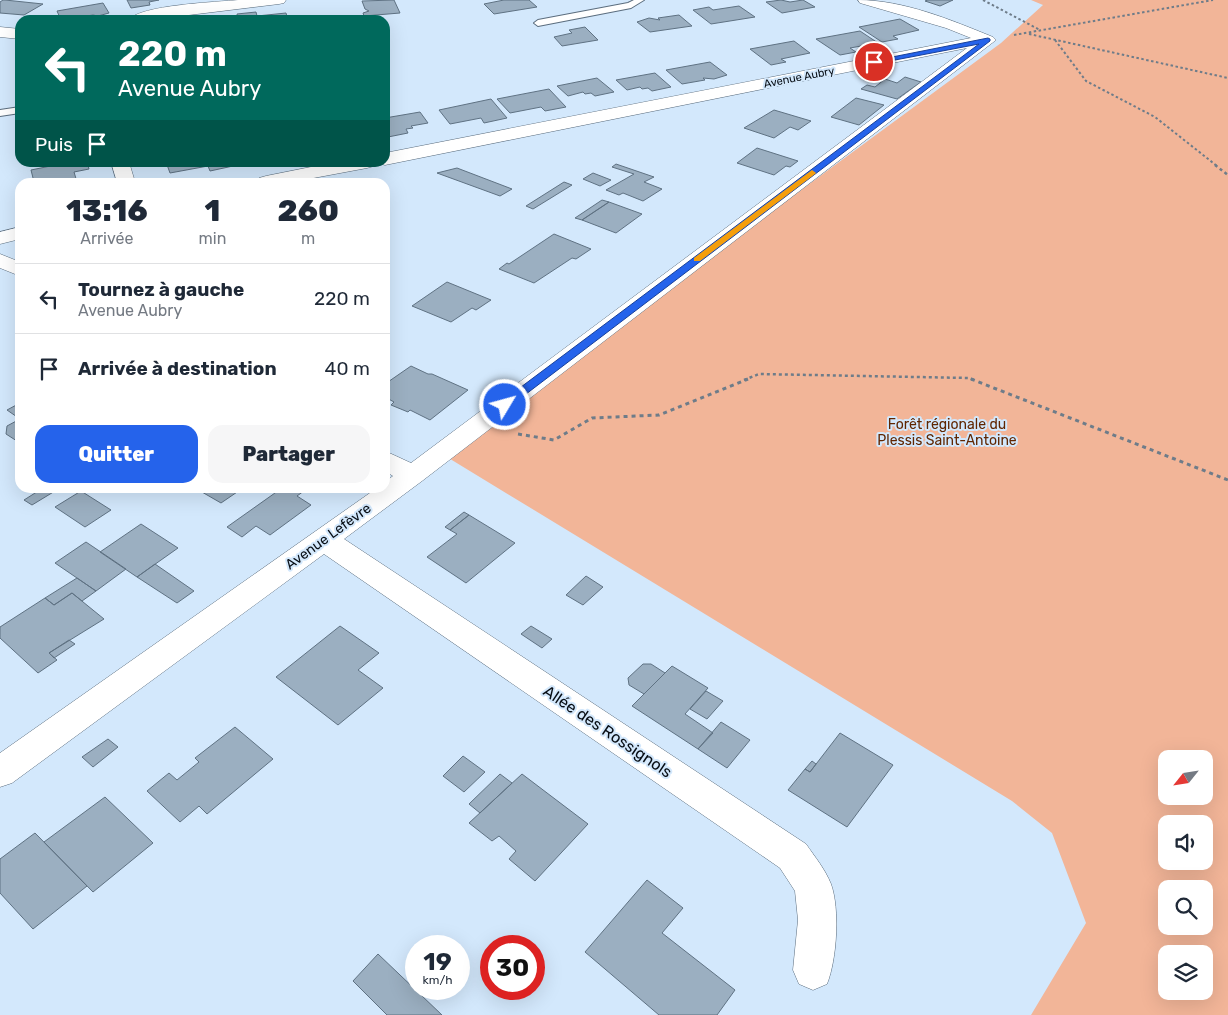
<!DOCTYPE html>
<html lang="fr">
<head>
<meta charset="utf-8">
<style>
  :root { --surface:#fff; --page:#f6f6f7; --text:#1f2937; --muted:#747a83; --line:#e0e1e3; --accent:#2563eb }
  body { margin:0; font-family:Rubik,sans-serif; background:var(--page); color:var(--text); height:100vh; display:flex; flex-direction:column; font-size:19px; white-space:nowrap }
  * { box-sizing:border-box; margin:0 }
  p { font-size:16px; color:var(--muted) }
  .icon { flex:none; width:28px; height:28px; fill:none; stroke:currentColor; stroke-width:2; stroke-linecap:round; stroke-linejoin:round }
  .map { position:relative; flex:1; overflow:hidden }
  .sheet { position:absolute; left:15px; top:178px; width:375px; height:315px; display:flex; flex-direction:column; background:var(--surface); border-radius:15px; box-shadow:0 5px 20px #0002 }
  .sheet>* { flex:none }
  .guide { position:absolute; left:15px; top:15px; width:375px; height:152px; border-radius:15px; box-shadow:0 5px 20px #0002; background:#00695c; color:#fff; overflow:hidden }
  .needle { width:32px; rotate:240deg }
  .controls { position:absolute; left:1158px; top:750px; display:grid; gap:10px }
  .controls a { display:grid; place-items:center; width:55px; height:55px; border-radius:10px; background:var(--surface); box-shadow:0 5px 20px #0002; font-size:25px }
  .speed { position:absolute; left:405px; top:935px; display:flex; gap:10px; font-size:25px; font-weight:700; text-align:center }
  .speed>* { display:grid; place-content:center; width:65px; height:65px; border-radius:50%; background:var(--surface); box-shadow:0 5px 20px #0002; line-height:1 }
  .speed small { font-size:12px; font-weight:400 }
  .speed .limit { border:8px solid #d22; background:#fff; color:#111 }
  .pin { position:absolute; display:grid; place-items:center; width:42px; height:42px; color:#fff; margin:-21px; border:2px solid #fff; border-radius:50%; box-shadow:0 1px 5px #0007 }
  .me { position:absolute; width:55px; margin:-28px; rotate:53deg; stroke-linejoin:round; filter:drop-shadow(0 0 4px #0008) }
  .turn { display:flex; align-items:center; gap:18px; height:105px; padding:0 20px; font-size:22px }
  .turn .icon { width:65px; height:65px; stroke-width:2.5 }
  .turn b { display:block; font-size:35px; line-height:42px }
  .then { display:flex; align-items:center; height:48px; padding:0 20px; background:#0003; gap:10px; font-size:19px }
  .eta { display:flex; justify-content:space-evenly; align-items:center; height:85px; text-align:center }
  .eta b { font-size:30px; font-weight:800; line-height:35px }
  .action { display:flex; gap:10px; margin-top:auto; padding:10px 20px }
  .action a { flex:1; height:58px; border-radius:15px; background:var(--accent); color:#fff; font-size:20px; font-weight:800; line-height:58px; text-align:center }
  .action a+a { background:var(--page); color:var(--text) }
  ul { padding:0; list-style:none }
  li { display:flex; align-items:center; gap:15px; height:70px; padding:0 20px; border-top:1px solid var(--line) }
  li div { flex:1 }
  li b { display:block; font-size:19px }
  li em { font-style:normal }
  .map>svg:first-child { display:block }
  .green { fill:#f2b598; fill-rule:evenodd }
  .building { fill:#9bafc1; stroke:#5f7283 }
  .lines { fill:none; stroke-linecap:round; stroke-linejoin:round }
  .service-casing { stroke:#5b6d7e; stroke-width:2 }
  .minor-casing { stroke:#5b6d7e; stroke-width:1 }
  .path-far2 { stroke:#6e7c89; stroke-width:2; stroke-dasharray:2.5 2.5; stroke-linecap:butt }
  .path-far1 { stroke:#6e7c89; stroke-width:2.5; stroke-dasharray:3 3; stroke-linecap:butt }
  .path { stroke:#6e7c89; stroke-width:3; stroke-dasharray:4 4; stroke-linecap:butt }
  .service { fill:#fff; fill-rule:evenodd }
  .minor { fill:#fff; fill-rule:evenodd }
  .route { fill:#2563eb; stroke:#184099 }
  .slow { fill:#f59e0b }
  .labels { text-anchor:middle; stroke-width:4; stroke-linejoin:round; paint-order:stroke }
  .far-street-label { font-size:11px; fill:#070d14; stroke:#d3e8fc }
  .park-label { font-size:14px; fill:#602601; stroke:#d3e8fc }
  .street-label { font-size:14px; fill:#070d14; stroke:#d3e8fc }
  .near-street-label { font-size:16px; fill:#070d14; stroke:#d3e8fc }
</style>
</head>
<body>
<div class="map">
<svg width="1228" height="1015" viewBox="0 0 1228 1015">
  <rect width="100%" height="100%" fill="#d3e8fc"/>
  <!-- green -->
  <path class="green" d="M1031 0H1228V1015H1031L1086 923 1052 833 1012 801 442 454 1001 43 1043 5ZM1166 759H1204V796H1166ZM1166 824H1204V861H1166ZM1166 889H1204V926H1166ZM1166 954H1204V991H1166Z"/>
  <!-- building -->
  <path class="building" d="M3 0H5L43 4 24 15 0 13V2Z
    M127 0H159L149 2 150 5 131 8Z
    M394 0 400 13 364 16 363 13 369 11 365 9 362 1Z
    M504 0H529L537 7 494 14 484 4Z
    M781 0 790 2 803 0 815 7 782 13 766 2Z
    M928 0H953L940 6 925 1Z
    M103 3 109 13 98 16 93 15 61 20 57 11Z
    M739 6 755 17 711 24 693 10 709 7 713 10Z
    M256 12 257 16 286 13 288 20H238L237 14Z
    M679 15 692 26 650 32 637 22 649 18 660 20 658 18Z
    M900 19 919 30 893 36 898 39 882 42 859 27Z
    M585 27 598 40 562 46 554 37 572 33 569 30Z
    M860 31 878 43 850 48 856 52 840 55 816 39Z
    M794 41 810 53 781 59 786 62 771 65 750 49Z
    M710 62 727 75 714 79 703 78 705 80 682 84 666 70Z
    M655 73 671 87 652 91 648 88 642 89 640 87 627 90 616 80Z
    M905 77 921 82 897 99 861 89 867 85 875 87 885 79 897 83Z
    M597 78 614 92 595 96 591 93 585 94 583 92 568 96 557 86Z
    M549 89 566 107 545 111 541 107 510 113 497 99Z
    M856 98 884 105 859 125 831 117Z
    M491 99 507 118 484 123 481 118 450 124 439 110Z
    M774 110 811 121 798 130 790 127 774 138 744 128Z
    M420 112 428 123 411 126 413 128 406 129 408 133 388 137 385 133V118Z
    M757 148 798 161 790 167 786 166 774 175 737 163Z
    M70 162H87L89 169 74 172 77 182H34L31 170Z
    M166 162H231L233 166 210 171 208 166 170 173Z
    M616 164 654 177 644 182 662 189 643 201 623 193 619 195 606 190 634 174 612 167Z
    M457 168 512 189 500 196 437 173Z
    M593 173 611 180 600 186 583 179Z
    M564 182 572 185 533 209 526 206Z
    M602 200 609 202 582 220 575 218Z
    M609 202 642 214 616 233 582 220Z
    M554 234 591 249 576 259 572 258 534 283 499 269 507 263 509 264Z
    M447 282 491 300 476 310 472 308 451 322 412 306Z
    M411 366 428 374H432L468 390 430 420 410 410 408 412 391 405 394 402 385 397 388 394 385 392V384Z
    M20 403V419L7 410Z
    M20 419V443L6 434 7 426Z
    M43 488H60L32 505 24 500Z
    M195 488H243L221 503Z
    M282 488H308L297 496 311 505 270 535 256 526 242 537 227 527Z
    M81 491 111 510 85 527 55 507Z
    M464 512 469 515 450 530 445 527Z
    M469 515 515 543 466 583 427 557 457 534 450 530Z
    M141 524 178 548 137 577 100 552Z
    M86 542 126 569 96 591 55 563Z
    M155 564 194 591 177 603 137 577Z
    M586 576 603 587 583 605 566 595Z
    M77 578 96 591 82 601 72 593 54 605 45 598Z
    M72 593 104 619 49 653 57 660 38 673 0 638V627L45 598 54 605Z
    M340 626 379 653 358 670 383 688 338 725 276 677Z
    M531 626 552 639 542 648 521 634Z
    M69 640 75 644 54 658 49 653Z
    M643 664H651L665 673 644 694 629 685 628 678Z
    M672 666 708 688 685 714 713 733 698 749 632 706Z
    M706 691 723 701 707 719 690 709Z
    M721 722 750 740 727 768 698 749Z
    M235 727 273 759 207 814 199 806 180 822 147 791 169 773 177 780 199 762 195 758Z
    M840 733 893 765 847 827 788 790 805 769 810 772Z
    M108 739 118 747 93 767 82 757Z
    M463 756 485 772 464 792 443 776Z
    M812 761 816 764 810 772 805 769Z
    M500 774 512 783 480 813 469 804Z
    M522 774 588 824 535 881 509 859 516 851 499 836 492 841 469 823Z
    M105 797 153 843 93 892 44 842Z
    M35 833 87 886 33 929 0 893V859Z
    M647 880 683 908 662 933 735 990 717 1015H659L585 952Z
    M378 954 442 1015H387L353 981Z"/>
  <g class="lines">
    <!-- service casing -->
    <g class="service-casing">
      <path id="service" d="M634 0H644L631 8 538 26 534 23 538 20 628 3Z
        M20 107V113L0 116V110Z"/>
    </g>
    <!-- minor casing -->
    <g class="minor-casing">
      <path id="minor" d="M238 0H286L284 3 279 4 148 20H129C139 5 218 2 238 0Z
        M858 0C904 0 951 20 993 37L996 40 422 481 344 539 806 844C815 857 825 869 831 884 840 909 837 959 827 984L813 990 799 984 793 970 798 920 795 891 780 868 324 554 12 783 0 787V753L377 488H385V482L393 476 385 471V451L411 463 967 48 385 165 378 163 385 162V153L971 38 946 28 860 3Z
        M0 27 20 29V39L0 37Z
        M111 162H129L135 182H117Z
        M336 162H376L374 166 367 168 292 182H256L259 178 266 176Z
        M20 227V239L0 244V232Z
        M0 254 20 262V276L0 268Z"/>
    </g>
    <!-- path-far2 -->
    <path class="path-far2" d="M983 0 1040 30
      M1029 34 1228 78
      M1014 35 1213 0
      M1055 40 1086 81 1155 117 1217 166"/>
    <!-- path-far1 -->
    <path class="path-far1" d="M1215 165 1228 175
      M744 380 759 374 969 378 974 380"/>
    <!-- path -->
    <path class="path" d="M971 379 1228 480
      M518 434 554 440 592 418 659 415 748 379"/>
    <!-- service -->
    <use href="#service" class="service"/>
    <!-- minor -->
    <use href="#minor" class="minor"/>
  </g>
  <!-- route -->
  <path class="route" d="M988 38 990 39V41L509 407H501L500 405 501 402 979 44 874 64H872V61Z"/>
  <!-- slow -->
  <path class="slow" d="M812 170 816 173 815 174 700 261H694V258Z"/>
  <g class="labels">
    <!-- far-street labels -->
    <g class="far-street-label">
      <text transform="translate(799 77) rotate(-11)" y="4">Avenue Aubry</text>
    </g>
    <!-- park labels -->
    <g class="park-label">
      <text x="947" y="429">Forêt régionale du<tspan x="947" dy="16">Plessis Saint-Antoine</tspan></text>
    </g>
    <!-- street labels -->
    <g class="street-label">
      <text transform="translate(328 536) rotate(-36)" y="5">Avenue Lefèvre</text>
    </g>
    <!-- near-street labels -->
    <g class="near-street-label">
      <text transform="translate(608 731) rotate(34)" y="6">Allée des Rossignols</text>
    </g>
  </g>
</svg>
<div class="controls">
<a><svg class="needle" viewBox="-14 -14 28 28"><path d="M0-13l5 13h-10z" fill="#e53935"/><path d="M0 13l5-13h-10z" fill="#747a83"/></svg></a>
<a><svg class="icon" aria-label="sound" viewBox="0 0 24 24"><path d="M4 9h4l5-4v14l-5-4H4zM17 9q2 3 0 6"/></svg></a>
<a><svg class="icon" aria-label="search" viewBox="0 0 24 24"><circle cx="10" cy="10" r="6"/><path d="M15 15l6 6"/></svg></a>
<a><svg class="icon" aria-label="layers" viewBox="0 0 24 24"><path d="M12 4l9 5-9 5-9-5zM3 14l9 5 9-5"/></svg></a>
</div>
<div class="speed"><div>19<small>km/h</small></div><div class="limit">30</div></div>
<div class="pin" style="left:874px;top:62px;background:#d93025"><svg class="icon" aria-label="arrive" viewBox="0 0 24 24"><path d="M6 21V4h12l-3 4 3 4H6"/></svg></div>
<svg class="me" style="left:505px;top:405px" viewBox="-20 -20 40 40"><circle r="17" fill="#2563eb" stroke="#fff" stroke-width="3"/><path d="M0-11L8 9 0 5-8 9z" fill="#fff"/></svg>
<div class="guide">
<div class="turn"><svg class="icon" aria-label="left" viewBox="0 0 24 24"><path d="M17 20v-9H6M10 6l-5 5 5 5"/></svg><div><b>220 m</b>Avenue Aubry</div></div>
<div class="then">Puis<svg class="icon" aria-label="arrive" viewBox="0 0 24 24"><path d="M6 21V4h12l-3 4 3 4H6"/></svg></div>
</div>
<section class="sheet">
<div class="eta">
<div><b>13:16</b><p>Arrivée</p></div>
<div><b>1</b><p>min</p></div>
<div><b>260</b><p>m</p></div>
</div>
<ul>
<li><svg class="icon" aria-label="left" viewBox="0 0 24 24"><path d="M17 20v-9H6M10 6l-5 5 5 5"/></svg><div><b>Tournez à gauche</b><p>Avenue Aubry</p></div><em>220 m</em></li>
<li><svg class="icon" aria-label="arrive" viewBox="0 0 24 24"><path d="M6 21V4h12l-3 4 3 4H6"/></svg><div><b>Arrivée à destination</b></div><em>40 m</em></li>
</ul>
<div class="action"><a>Quitter</a><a>Partager</a></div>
</section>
</div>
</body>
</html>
